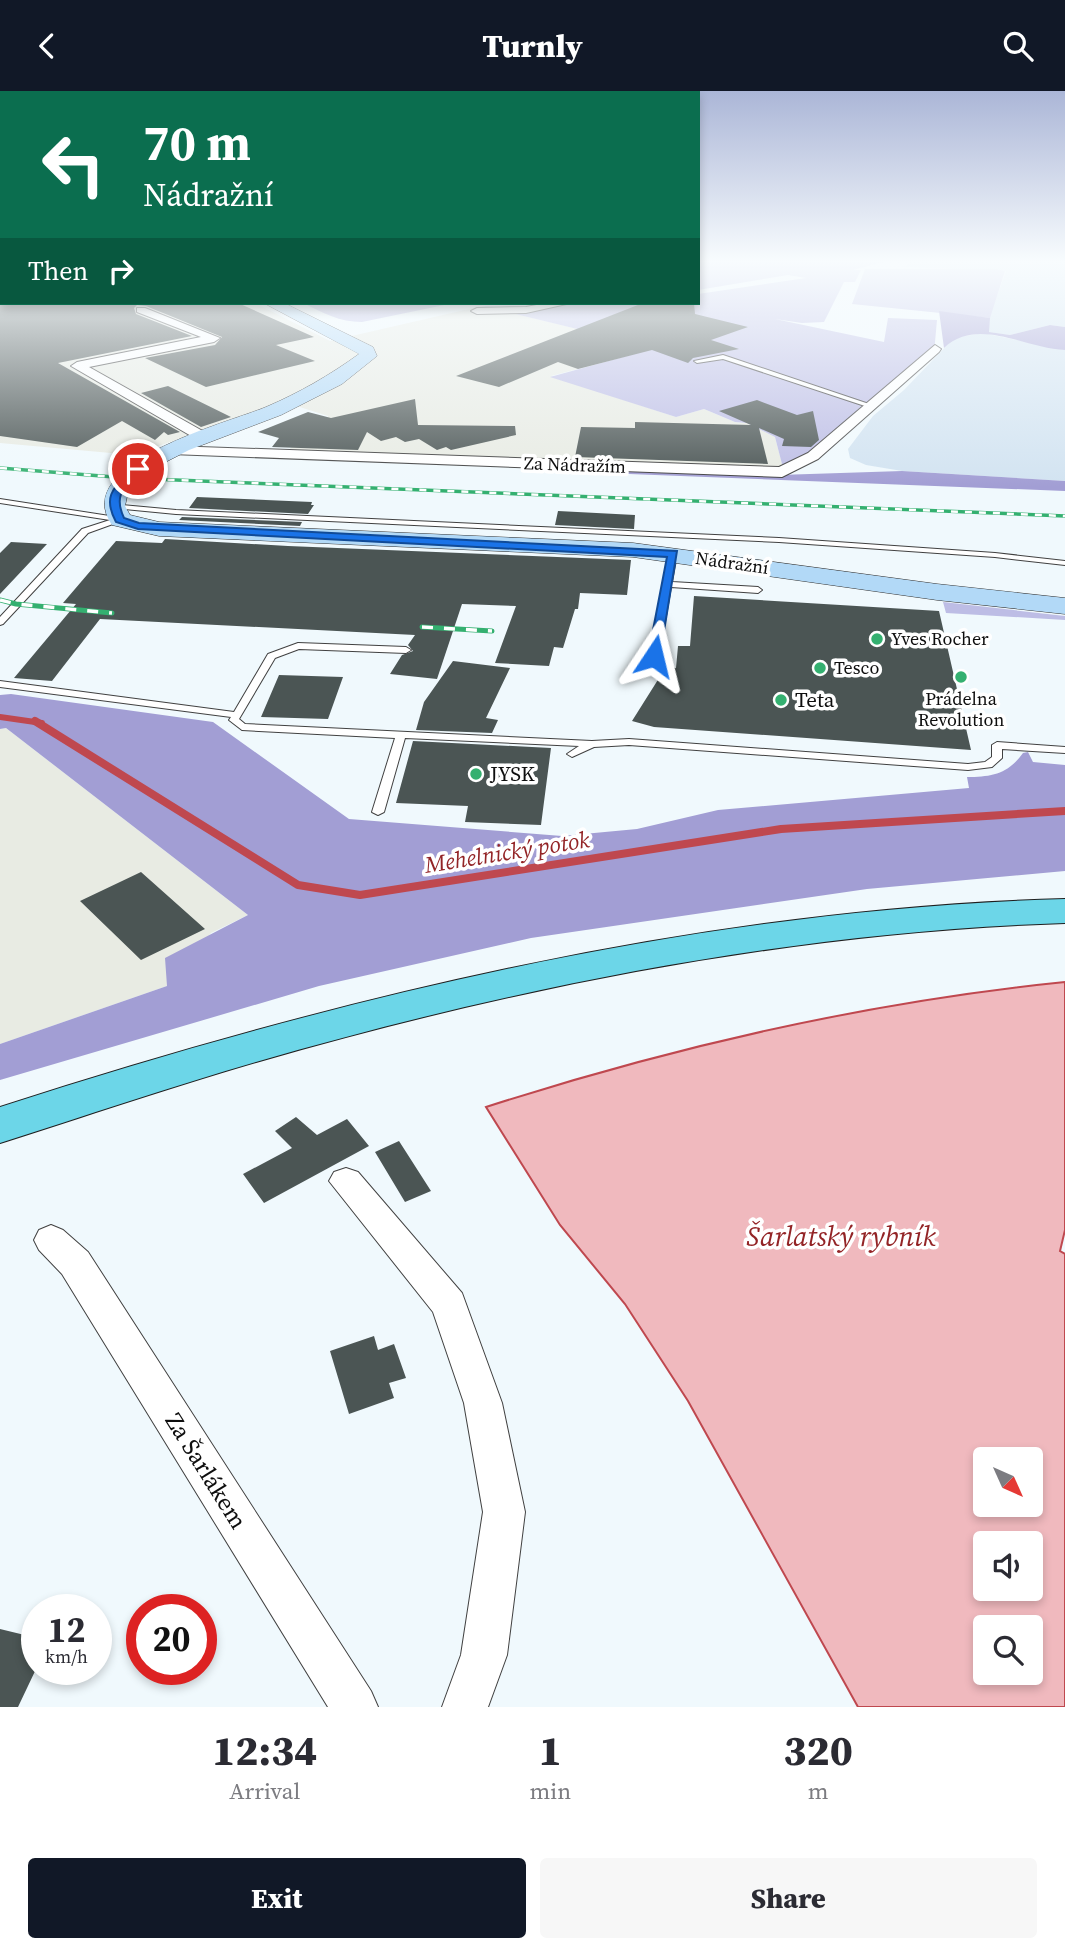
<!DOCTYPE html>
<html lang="en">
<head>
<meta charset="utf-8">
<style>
  :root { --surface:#fff; --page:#f7f7f7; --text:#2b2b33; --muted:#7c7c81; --accent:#111827 }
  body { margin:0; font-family:"Source Serif 4",serif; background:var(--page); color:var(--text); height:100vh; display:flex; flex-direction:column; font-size:26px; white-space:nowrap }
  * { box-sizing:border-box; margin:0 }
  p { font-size:23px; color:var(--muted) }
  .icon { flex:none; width:38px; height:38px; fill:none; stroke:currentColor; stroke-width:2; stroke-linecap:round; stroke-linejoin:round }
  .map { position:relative; height:1616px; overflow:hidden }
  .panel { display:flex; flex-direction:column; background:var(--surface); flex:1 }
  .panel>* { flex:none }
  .banner { position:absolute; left:0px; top:0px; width:700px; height:214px; box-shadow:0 4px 10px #0003; background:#0b6e4f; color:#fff; overflow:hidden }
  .needle { width:46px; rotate:135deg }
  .controls { position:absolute; left:973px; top:1356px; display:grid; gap:14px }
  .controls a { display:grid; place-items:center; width:70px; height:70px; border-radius:7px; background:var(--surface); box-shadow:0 4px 10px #0003; font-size:35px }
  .speed { position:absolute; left:21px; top:1503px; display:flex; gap:14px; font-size:35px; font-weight:700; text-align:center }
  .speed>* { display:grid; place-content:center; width:91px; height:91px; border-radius:50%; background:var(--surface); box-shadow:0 4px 10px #0003; line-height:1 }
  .speed small { font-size:18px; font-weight:400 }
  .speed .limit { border:10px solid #d22; background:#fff; color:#111 }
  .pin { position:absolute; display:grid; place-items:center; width:60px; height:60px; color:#fff; margin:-30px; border:4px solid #fff; border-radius:50%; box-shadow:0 2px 7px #0007 }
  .me { position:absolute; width:77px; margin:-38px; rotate:10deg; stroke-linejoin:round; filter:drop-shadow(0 0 5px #0008) }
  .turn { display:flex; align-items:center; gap:24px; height:147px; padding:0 28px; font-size:32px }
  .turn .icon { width:91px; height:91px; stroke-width:2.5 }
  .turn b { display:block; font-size:49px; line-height:60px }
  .then { display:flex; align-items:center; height:66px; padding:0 28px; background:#0003; gap:14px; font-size:26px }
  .eta { display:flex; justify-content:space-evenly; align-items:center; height:119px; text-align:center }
  .eta b { font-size:42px; font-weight:800; line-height:49px }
  .button { display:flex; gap:14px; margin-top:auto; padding:14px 28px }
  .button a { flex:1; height:80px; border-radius:7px; background:var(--accent); color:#fff; font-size:28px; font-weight:800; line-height:80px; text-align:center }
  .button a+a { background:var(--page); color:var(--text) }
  header { display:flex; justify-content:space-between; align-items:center; height:91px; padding:0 28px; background:var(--accent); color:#fff; font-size:32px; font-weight:800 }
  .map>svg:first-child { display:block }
  .industrial { fill:#e8ebe3 }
  .farmland { fill:#d2e3f1 }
  .green { fill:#bdbde5 }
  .forest { fill:#a29ed4 }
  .water { fill:#f0b9be; stroke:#bf484f; stroke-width:2; fill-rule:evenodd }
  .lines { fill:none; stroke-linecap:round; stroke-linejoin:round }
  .stream-far1 { stroke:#bf484f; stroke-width:6 }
  .stream { stroke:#bf484f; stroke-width:8 }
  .building { fill:#4b5554 }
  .service-casing { stroke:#414141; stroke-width:2 }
  .minor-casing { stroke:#414141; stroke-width:2 }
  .secondary-casing { stroke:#303030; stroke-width:1 }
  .trunk-casing { stroke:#1f1f1f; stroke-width:2 }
  .service { fill:#fff; fill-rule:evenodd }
  .minor { fill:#fff; fill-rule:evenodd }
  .secondary { fill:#b2d9f7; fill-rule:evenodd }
  .trunk { fill:#6cd6e8; fill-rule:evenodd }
  .rail-far1-casing { stroke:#34b070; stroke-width:3.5 }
  .rail-casing { stroke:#34b070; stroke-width:5 }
  .rail-far1 { stroke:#fff; stroke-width:2.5; stroke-dasharray:7; stroke-linecap:butt }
  .rail { stroke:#fff; stroke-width:3.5; stroke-dasharray:11; stroke-linecap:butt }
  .route { fill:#1a73e8; stroke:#114b97; stroke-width:2 }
  .poi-dot { fill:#34b070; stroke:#fff; stroke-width:2.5 }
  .labels { text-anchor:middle; stroke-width:7; stroke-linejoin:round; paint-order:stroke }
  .far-street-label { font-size:18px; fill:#0e0e0e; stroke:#fff }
  .far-poi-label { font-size:18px; fill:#0e0e0e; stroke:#fff; text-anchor:start }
  .poi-label { font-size:21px; fill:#0e0e0e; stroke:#fff; text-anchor:start }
  .water-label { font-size:23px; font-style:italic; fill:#932426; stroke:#fff }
  .near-street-label { font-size:24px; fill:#0e0e0e; stroke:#fff }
  .near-water-label { font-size:28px; font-style:italic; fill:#932426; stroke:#fff }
</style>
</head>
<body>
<header><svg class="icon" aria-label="back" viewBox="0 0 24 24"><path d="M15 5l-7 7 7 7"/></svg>Turnly<svg class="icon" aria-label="search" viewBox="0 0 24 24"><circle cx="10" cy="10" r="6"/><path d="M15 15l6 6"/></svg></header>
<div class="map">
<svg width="1065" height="1616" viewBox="0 0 1065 1616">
  <rect width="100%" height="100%" fill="#f0f9fd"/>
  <!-- industrial -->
  <path class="industrial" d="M0 202 2 212H255L330 250 482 215 658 257 551 285 676 326 704 318 735 331 747 332 775 346 783 377 286 363 293 354 326 332 328 325 284 311 133 364 0 352Z
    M6 637 248 824 211 842 167 895 0 953V638Z"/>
  <!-- farmland -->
  <path class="farmland" d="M912 170H1065V236L1050 234 1010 244 988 241 990 224 1006 180 904 176Z
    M983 242 1065 259V390L902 380 866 374 850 367 848 358 873 325 904 299 954 247Z"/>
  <!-- green -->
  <path class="green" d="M698 170H887L853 179H861L855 191H844L824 231 802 232 775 228 884 251 888 227 937 229 934 262 926 261 830 351 783 377 775 346 747 332 735 331 704 318 676 326 550 286 656 257 482 215 520 217 554 212H698V203L806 187 788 184 698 199Z
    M865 178H995L1005 180 990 227 852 213Z
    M303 212H454L362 231C339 231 324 222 303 212Z
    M943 511 1065 525V529L946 522Z"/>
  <!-- forest -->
  <path class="forest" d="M939 220 990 227 989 241 1010 244 1050 234 1065 236V259C1026 258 978 225 944 257Z
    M595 377 779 384 902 380 1065 390V400L578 381Z
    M11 603 213 631 349 728 562 745 637 738 718 719 969 697 967 686C992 686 1008 683 1023 662L1028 661 1033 671 1065 674V780L867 798 531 847 319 895 0 989V953L167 895 165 867 248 824 6 637 0 638V604Z"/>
  <!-- water -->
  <path class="water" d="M1065 891V1139L1060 1160 1065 1163V1616H858L688 1310 625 1213 560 1134 486 1016C676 955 867 911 1065 891ZM985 1368H1031V1414H985ZM985 1452H1031V1498H985ZM985 1536H1031V1582H985Z"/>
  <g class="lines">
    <!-- stream-far1 -->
    <path class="stream-far1" d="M0 626 42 632"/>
    <!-- stream -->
    <path class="stream" d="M35 630 298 794 360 804 781 738 1065 720"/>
  </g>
  <!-- building -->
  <path class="building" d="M0 212H238L314 246 276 254 315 270 206 296 145 267 215 254 222 246 146 215 137 214 134 217 136 223 192 245 58 272 180 341 168 344 164 341 155 349 122 330 77 356 0 345Z
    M643 212H694L695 223 748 236 711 249 739 258 693 267 688 272 652 259 578 278 558 271 499 296 456 285Z
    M168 295 231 326 201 336 141 302Z
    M415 308 418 334 515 335 516 344 451 359 446 356 437 359 419 348 405 351 396 346 381 350 367 341 358 359 272 356 279 347 258 341 308 321 331 327Z
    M757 309 797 324 813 320 819 349 811 356 782 355 784 348 759 337 768 373 575 366 581 336 635 337V331L751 334 719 320Z
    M197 406 312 411 311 414H314L308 423 189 417Z
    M558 420 635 424 634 438 555 434Z
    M182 426 302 431 300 435 179 429Z
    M165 448 288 455 631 469 627 504 580 502 578 518H575L563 557 554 556 549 575 495 572 516 515 462 513 437 588 390 583 402 564 413 560 408 554 415 544 100 528 52 590 14 587 76 513 63 512 116 450 162 452Z
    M11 451 47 453 0 503V462Z
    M694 505 939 520 971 659 654 636 632 630 666 576 676 577 678 555H690Z
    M453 570 510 577 486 627 498 629 492 642 416 639 424 611Z
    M279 584 343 586 328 628 261 626Z
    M413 650 551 657 541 734 465 731 468 715 396 712Z
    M141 781 205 838 141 869 80 810Z
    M296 1026 317 1044 347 1028 369 1055 264 1112 243 1083 292 1057 275 1040Z
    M399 1050 431 1100 405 1111 375 1061Z
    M374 1245 378 1259 394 1253 406 1287 389 1292 394 1307 349 1323 330 1260Z
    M0 1538 37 1547V1576L18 1616H0Z"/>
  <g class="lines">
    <!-- service casing -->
    <g class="service-casing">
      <path id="service" d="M723 264 872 314 873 315 868 316 723 268 697 272 694 270Z
        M0 408 116 426 124 429 88 442 3 533 0 534V526L82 438 110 429 0 412Z
        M111 413 176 419 779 447 995 462 1065 470V474L995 466 779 451 176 423 114 417H111Z
        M670 461 677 463 672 491 758 496 762 499 758 502 671 496 659 565 654 568 649 565Z
        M298 552 406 556 411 559 406 562 299 558 275 567 239 628 245 633 592 650 629 648 968 673 985 671 992 666V654L997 651 1065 656V662L1002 658V667L992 676 968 679 629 654 594 656 572 666 567 663 579 655 405 647 384 721 378 724 372 721 395 647 242 639 229 629 231 626 0 596V590L234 621 268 563Z"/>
    </g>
    <!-- minor casing -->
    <g class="minor-casing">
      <path id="minor" d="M547 212H571L526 222 477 223 471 220 477 217 526 216Z
        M137 217H145L220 247 214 251 89 276 208 343 210 346 208 349H198L71 275 77 271 201 246 137 221Z
        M935 254 941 258 939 261 818 368 782 386 171 363 164 359 171 355 779 376 808 362Z
        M346 1077 358 1081 462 1202 502 1312 525 1421 507 1564 488 1616H442L461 1564 483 1421 464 1312 433 1221 329 1090 334 1081Z
        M51 1134 63 1139 88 1161 371 1600 378 1616H328L62 1183 39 1159 34 1149 39 1139Z"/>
    </g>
    <!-- secondary casing -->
    <g class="secondary-casing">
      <path id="secondary" d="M264 212H284L373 256 377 265 342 293 281 324 189 359 152 378 128 401 125 415 130 424 159 431 633 452 937 493 1065 507V523L937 509 633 466 159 445 112 434C69 372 228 332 266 316 299 302 330 284 359 263Z"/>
    </g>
    <!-- trunk casing -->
    <g class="trunk-casing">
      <path id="trunk" d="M1065 808V832C792 841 518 895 256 971 170 996 85 1025 0 1052V1016C343 905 703 818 1065 808Z"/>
    </g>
    <!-- service -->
    <use href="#service" class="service"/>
    <!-- minor -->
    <use href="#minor" class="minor"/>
    <!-- secondary -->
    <use href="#secondary" class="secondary"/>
    <!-- trunk -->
    <use href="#trunk" class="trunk"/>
    <!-- rail-far1 casing -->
    <g class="rail-far1-casing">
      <path id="rail-far1" d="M0 377 127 387 1065 425"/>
    </g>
    <!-- rail casing -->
    <g class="rail-casing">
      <path id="rail" d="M0 509 16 513 112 522
        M422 536 492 540"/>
    </g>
    <!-- rail-far1 -->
    <use href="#rail-far1" class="rail-far1"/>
    <!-- rail -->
    <use href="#rail" class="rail"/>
  </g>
  <!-- sky -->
  <linearGradient id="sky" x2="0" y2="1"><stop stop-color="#abb6d7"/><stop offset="0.43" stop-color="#f8fcfe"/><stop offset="1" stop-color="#f8fcfe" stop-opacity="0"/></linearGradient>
  <rect width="1065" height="396" fill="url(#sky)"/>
  <!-- route -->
  <path class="route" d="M135 376 143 378C127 396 112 401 124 427L139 432 677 460 660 565 654 569 648 565 667 466 138 438 116 431C101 403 116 395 135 376Z"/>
  <!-- markers -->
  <g class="poi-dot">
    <circle cx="877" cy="548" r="7"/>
    <circle cx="820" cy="577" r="7"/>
    <circle cx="961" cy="586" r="7"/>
    <circle cx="781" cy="609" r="7"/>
    <circle cx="476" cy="683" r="7"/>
  </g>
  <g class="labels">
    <!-- far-street labels -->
    <g class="far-street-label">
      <text transform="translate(575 374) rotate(2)" y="6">Za Nádražím</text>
      <text transform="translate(732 472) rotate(8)" y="6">Nádražní</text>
    </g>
    <!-- far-poi labels -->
    <g class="far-poi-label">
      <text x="891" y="554">Yves Rocher</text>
      <text x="834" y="583">Tesco</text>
      <text x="961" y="614" text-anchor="middle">Prádelna<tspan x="961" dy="21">Revolution</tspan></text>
    </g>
    <!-- poi labels -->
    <g class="poi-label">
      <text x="795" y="616">Teta</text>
      <text x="490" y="690">JYSK</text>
    </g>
    <!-- water labels -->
    <g class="water-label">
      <text transform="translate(507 761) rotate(-9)" y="8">Mehelnický potok</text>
    </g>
    <!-- near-street labels -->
    <g class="near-street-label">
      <text transform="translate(206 1380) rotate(58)" y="8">Za Šarlákem</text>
    </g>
    <!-- near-water labels -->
    <g class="near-water-label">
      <text x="841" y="1155">Šarlatský rybník</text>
    </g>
  </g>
</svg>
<div class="controls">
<a><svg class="needle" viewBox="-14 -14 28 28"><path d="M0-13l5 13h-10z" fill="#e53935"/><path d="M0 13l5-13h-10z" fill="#7c7c81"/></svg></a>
<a><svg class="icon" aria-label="sound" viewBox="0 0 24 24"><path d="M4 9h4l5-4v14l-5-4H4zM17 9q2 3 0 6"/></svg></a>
<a><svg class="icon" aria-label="search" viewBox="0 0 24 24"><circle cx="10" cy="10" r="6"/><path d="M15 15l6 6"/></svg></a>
</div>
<div class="speed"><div>12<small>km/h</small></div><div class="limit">20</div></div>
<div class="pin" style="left:138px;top:378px;background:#d93025"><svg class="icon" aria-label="arrive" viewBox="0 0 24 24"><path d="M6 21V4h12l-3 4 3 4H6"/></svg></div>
<svg class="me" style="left:654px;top:565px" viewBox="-20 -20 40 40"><path d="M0-17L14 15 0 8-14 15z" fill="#1a73e8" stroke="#fff" stroke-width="4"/></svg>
<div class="banner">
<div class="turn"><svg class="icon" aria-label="left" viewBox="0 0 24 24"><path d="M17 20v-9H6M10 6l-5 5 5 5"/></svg><div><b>70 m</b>Nádražní</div></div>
<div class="then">Then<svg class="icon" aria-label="right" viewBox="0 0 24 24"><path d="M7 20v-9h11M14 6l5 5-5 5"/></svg></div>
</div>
</div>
<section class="panel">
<div class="eta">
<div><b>12:34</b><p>Arrival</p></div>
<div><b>1</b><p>min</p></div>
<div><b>320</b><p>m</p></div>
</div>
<div class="button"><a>Exit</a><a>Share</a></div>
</section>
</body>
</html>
